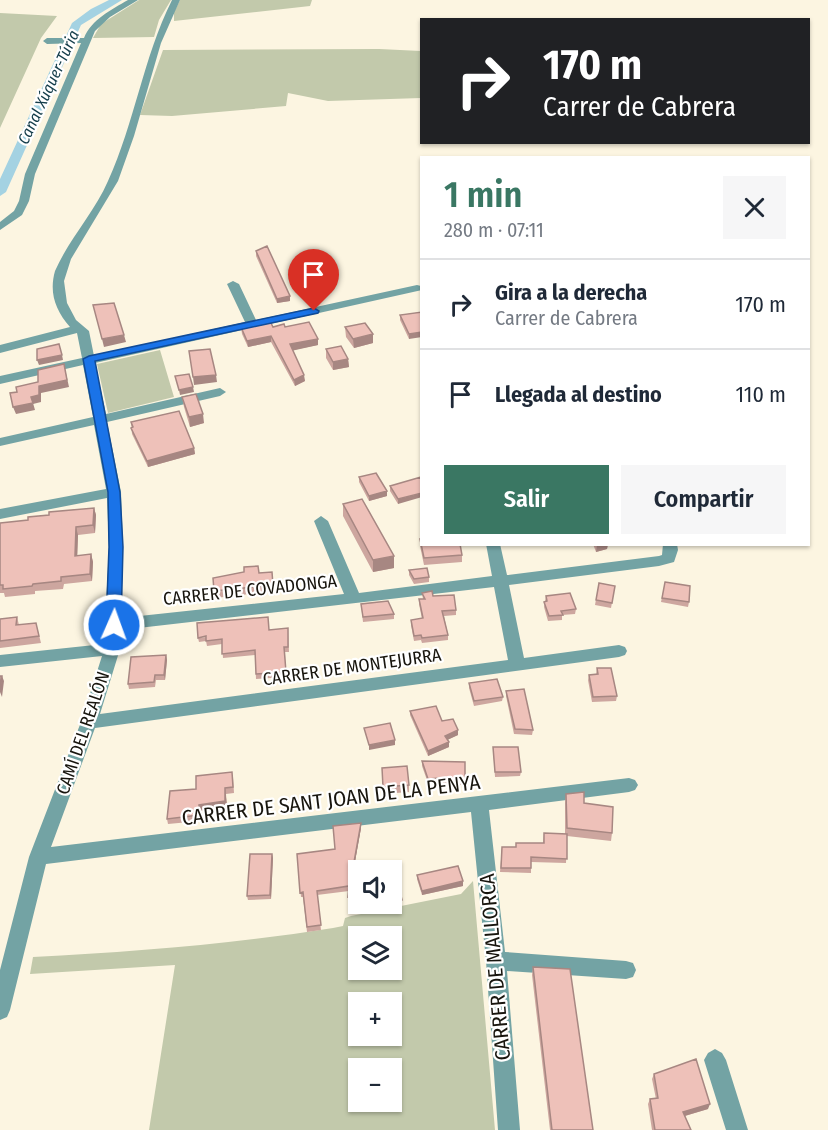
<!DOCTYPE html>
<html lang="es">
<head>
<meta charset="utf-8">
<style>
  :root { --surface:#fff; --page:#f6f6f7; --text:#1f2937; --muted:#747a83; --line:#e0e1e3; --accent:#3a7763 }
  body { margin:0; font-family:"Fira Sans Condensed",sans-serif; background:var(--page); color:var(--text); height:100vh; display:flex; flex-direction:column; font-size:22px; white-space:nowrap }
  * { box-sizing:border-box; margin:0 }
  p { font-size:20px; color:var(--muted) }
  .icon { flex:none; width:33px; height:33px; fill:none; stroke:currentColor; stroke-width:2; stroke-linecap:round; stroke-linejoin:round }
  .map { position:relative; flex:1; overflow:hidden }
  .sheet { position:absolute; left:420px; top:156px; width:390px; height:390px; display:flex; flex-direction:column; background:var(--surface); border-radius:0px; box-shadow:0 2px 4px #0004 }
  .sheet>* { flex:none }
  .banner { position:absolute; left:420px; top:18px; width:390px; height:126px; border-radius:0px; box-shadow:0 2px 4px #0004; background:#202124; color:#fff; overflow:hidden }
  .fabs { position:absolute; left:348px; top:860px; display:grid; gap:12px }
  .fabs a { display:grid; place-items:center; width:54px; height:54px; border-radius:0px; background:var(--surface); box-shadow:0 2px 4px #0004; font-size:30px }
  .pin { position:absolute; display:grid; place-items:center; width:51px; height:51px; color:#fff; margin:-62px -26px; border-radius:50% 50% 50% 0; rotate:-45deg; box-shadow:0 0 6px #0007 }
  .pin .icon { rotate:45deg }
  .me { position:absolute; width:66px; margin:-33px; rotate:2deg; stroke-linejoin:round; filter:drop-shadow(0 0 4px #0008) }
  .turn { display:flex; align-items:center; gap:21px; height:126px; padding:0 24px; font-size:27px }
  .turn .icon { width:78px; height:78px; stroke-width:2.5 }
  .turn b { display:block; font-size:42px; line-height:51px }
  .round { display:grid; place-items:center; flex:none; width:63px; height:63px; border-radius:0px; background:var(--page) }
  .headline { display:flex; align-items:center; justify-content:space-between; height:102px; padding:0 24px }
  h1 { font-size:36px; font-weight:600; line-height:45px; color:var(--accent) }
  .button { display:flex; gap:12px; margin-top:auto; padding:12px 24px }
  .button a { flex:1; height:69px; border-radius:0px; background:var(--accent); color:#fff; font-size:24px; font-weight:600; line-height:69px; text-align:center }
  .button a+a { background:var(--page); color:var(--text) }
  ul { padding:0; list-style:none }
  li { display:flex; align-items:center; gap:18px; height:90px; padding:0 24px; border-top:2px solid var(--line) }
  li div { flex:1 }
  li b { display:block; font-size:22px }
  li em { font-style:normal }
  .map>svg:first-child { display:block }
  .green { fill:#c2c9ab; fill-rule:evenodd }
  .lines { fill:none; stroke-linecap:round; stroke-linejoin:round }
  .canal { fill:#a4d2e2; fill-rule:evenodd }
  .minor { fill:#73a3a4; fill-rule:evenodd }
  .wall { fill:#cda69f }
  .shaded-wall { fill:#a78782 }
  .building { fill:#eec1b9; stroke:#a78782; stroke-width:1.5 }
  .route { fill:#1a73e8; stroke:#114b97; stroke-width:1.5 }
  .labels { text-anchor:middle; stroke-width:4.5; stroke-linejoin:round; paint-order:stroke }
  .far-water-label { font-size:16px; font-style:italic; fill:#143d4a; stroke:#fff }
  .street-label { font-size:18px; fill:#18150e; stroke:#fff }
  .near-street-label { font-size:21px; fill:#18150e; stroke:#fff }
</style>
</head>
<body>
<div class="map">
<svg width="828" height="1130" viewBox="0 0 828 1130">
  <rect width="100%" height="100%" fill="#fcf5e1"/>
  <!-- green -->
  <path class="green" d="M139 0H171L159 20 154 37 93 38 101 24Z
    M180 0H312L310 6 174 21V12Z
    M0 13 57 16 41 38 0 128Z
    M379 49 421 51V98L328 101 288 93 286 106 172 116 140 115 163 50Z
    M160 350 174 397 108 413 97 364Z
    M473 881 495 1130H149L175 965 30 974 33 957C134 952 233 944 333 928L343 926 345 918 351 916 461 894ZM358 936H392V969H358ZM358 1002H392V1035H358ZM358 1068H392V1101H358Z"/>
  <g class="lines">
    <!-- canal -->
    <path class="canal" d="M109 0H122L81 25 6 192 0 196V179L72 23 91 9Z"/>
    <!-- minor -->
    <path class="minor" d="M128 0H138L110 17 95 31 35 174 29 201 22 215 0 230V222L14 211 19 201 25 174 81 43 47 44 43 41 47 38H84C92 19 111 10 128 0Z
      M172 0H180L161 43 134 136 118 181 71 259 64 281 67 303 76 320 89 331 94 356 245 322 227 284 233 281 239 284 256 320 417 285 421 286 422 290 95 363 106 414 220 388 226 392 220 396 107 422 121 492 123 547 121 618 344 594 314 521 321 516 328 521 359 593 492 576 486 544H500L507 575 659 556 662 555 663 544H677L678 550 674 562 659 566 509 585 524 658 619 645 625 647 627 651 625 655 619 657 95 728 51 847 629 778 635 780 638 785 635 790 629 792 489 810 505 952 626 961 633 963 636 970 633 977 626 979 507 971 520 1130H498L486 961 471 812 46 864 10 1010 7 1017 0 1020V970L29 857 81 722 102 656 0 667V655L104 644 109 547 107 498 0 519V509L106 489 94 425 0 446V438L93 417 83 365 0 384V376L82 358 77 333 0 353V345L70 327C55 310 49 292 55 271 69 239 94 213 108 181 135 122 143 58 172 0ZM494 587 508 660 100 714 120 649 121 630Z
      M715 1049 722 1053 726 1060 748 1130H726L704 1060 708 1053Z"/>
  </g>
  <!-- wall -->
  <path class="wall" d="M256 251 290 296V301L277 303 256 256Z
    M422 312 409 339 400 320V315Z
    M241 327H285L318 339V345L293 350 305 381 295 386 271 342 248 347 242 334Z
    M345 327 373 343 354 348 346 337Z
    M326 349 348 359 349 367 333 370 326 358Z
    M182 397 204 423 190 427 184 407Z
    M131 422 194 448 195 454 148 467 132 434Z
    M359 477 387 491V496L369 501 359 482Z
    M422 478 398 504 390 491V486Z
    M343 504 394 568 373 572 343 516Z
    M94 508 96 515 95 533 78 535 77 556 91 554 93 562 92 581 64 584 63 589 35 591V594L5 597 4 593H0V526L28 520 49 515Z
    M420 539 462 555V562L424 565 420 546Z
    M593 544H608L607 549 596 552Z
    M409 570 429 577V582L414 584 409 575Z
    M272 572 274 591 215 598 214 591 259 573Z
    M665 582 689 602 688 607 661 602Z
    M599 583 615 586 611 608 595 605Z
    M422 593 433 596 456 610V615L444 616 448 635V640L422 643 421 640 414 641 411 625V620L422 619 419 604V599H423Z
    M546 596 576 609 575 614 562 615V620L548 621 544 607Z
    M361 604 394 614V619L363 622Z
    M17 617 19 625 36 623 41 643 0 648V619Z
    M288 628 289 652H285L286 677 256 679 255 655 223 658 222 644 207 646 206 641 199 642 198 638Z
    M166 655 167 660 165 680H156L155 687 129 689 128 684Z
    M597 668 617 696 616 701 592 702 588 680 589 675 596 674Z
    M469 683 503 697 502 701 474 706 469 688Z
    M506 691 533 730 532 735 514 734 506 696Z
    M410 711 442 721 458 735 447 740 449 742V747L428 756 410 715Z
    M493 747 521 772 520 776 495 777Z
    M422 761 465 762V785H439V783H428L422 766Z
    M382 768 409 785V792L383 794Z
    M233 777 234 793 226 794 227 806 200 811V821L168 824 167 819Z
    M566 794 584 803 612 833 611 841 567 836 566 863 531 862V873L500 872 502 847H516V843H543L544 833 565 834V803Z
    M361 823V828L355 862 384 865 385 870H358V899L348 902 349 891 317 895 321 930 307 932 303 897H301L297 854 335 849Z
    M272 854 273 858 271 899 248 900 247 896Z
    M417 875 463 886 422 895 417 879Z
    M392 889 402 900V905L380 909V903H392Z
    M533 967 593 1130H550L532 975Z
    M654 1074 708 1109 685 1116 691 1130H652L648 1104 650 1099H656L652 1079Z"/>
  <!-- shaded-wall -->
  <path class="shaded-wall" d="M290 296V301L277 303V299Z
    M422 332V337L409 339V334Z
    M373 334V343L354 348 353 339Z
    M124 335 126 342 104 347 102 339Z
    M271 336V342L248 347 247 341Z
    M318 339V345L291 351 290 344Z
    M62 355 63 360 39 365 37 360Z
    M348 359 349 367 333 370V362Z
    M64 364 69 387 41 393V402L33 404 31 397 39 386Z
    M216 375 217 382 194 385 193 377Z
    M304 375 305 381 295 386 294 380Z
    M193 387 194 392 180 395 179 390Z
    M33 403 35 410 16 414 13 407Z
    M203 414 204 423 190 427 189 417Z
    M194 448 195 454 148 467 147 461Z
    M387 491V496L369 501V496Z
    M422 493V497L398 504V499Z
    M94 508 96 515 95 533 93 525Z
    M76 527 78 535 77 564 75 556Z
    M599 544H608L607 549 596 552 597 545Z
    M91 554 93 562 92 581 90 574Z
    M394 556V568L373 572V560Z
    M166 655 167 660 165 680 164 675Z
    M2 676 4 681 2 697 0 692Z
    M458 730V735L445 741V736Z
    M395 740V745L369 750V745Z
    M449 742V747L428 756V751Z
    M225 788 227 806 200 811V821L199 815V805Z
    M361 823V828L354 867V862Z
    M272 854 273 858 271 899 270 895Z
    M463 881V886L422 895V891Z
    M358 895V899L348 902V897Z
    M710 1104 708 1109 681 1117 683 1112Z"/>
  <!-- building -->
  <path class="building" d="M267 246 290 296 277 299 256 251Z
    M114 303 124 335 102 339 93 305Z
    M422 312V332L409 334 400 315Z
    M270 321 273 327 284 324 285 327 309 322 318 339 290 344 304 375 294 380 271 336 247 341 241 327Z
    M365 323 373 334 353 339 345 327Z
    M59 344 62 355 37 360V349Z
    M341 346 348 359 333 362 326 349Z
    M210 349 216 375 193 377 189 351Z
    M64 364 67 380 39 386V395L31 397 33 403 13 407 10 393 17 392 16 387 38 382V370Z
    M189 374 193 387 179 390 175 376Z
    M196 394 203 414 189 417 182 397Z
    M179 411 194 448 147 461 131 428 133 427 131 422Z
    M376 473 387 491 369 496 359 477Z
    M421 477 422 493 398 499 390 486Z
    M362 499 394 556 373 560 343 504Z
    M94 508 93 525 76 527 75 556 91 554 90 574 61 577V581L33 584 32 586 3 589V585H0V523L28 520V517L49 515V512Z
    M420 539H422V544H460L462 555 424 558Z
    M258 566 259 573 272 572 273 585 214 591 213 578 244 572V567Z
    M427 568 429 577 414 579 409 570Z
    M665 582 690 586 689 602 662 598Z
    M599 583 615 586 612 603 596 600Z
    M432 591 433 596 454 595 456 610 442 611 448 635 422 638 421 635 414 636 411 620 423 618 419 599H425L422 593Z
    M570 593 576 609 561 611 563 615 549 616 544 602 547 601 546 596Z
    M388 601 394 614 363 617 361 604Z
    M17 617 16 625 36 623 39 636 0 641V619Z
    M268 617 269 630 288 628V647H284L286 672 256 674 255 650 222 654V639L206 641V636L198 638 197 623Z
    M166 655 164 675H155L154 682 128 684 131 657Z
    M597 668H611L617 696 593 697 589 675 598 674Z
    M0 676H2L0 692Z
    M497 679 503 697 474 701 469 683Z
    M524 689 533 730 515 729 506 691Z
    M436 706 442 721 453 719 458 730 445 736 449 742 428 751 410 711Z
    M390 723 395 740 369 745 364 728Z
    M493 747H518L521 772H495Z
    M422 761 465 762V780H439V778L428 779Z
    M407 766 409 785 383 787 382 768Z
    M232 772 233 787 225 788V801L199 805V815L167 819 170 791 196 789V776Z
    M584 792V803L613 807 612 833 567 828 566 794Z
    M361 823 354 862 384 865V870H358V895L348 897 349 886 317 891 321 925 307 927 303 892 300 893 297 854 335 849 333 826Z
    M544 833 567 834V859L531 857V868H501L502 847H516V843H544Z
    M250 854H272L270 895 247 896Z
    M458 866 463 881 422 891 417 875Z
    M399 888 402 900 392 902V889Z
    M533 967 570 969 593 1130H552Z
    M696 1059 710 1104 683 1112 691 1130H655L650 1099 658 1098 654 1074Z"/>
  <!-- route -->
  <path class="route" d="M314 308 319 311 318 313 95 361 120 492 123 547 121 625 119 629H108L106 625 109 547 108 492 83 359 89 356Z"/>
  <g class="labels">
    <!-- far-water labels -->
    <g class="far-water-label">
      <text transform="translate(48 87) rotate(-65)" y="6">Canal Xúquer-Túria</text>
    </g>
    <!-- street labels -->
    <g class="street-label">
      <text transform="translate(250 590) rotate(-6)" y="6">CARRER DE COVADONGA</text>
      <text transform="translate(352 667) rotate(-8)" y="6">CARRER DE MONTEJURRA</text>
      <text transform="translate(83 733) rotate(-71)" y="6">CAMÍ DEL REALÓN</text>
    </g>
    <!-- near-street labels -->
    <g class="near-street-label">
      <text transform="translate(331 800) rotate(-7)" y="7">CARRER DE SANT JOAN DE LA PENYA</text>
      <text transform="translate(495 967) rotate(-95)" y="7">CARRER DE MALLORCA</text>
    </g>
  </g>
</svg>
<div class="fabs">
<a><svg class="icon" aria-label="sound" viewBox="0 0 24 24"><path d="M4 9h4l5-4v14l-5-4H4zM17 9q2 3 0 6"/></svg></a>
<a><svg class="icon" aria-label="layers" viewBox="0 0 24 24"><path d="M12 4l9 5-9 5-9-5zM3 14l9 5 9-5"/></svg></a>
<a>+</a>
<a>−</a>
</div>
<div class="pin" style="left:314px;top:311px;background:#d93025"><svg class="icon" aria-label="arrive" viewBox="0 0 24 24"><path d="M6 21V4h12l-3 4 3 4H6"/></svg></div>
<svg class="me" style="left:114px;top:625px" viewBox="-20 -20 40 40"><circle r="17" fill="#1a73e8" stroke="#fff" stroke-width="3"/><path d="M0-11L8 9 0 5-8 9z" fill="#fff"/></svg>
<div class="banner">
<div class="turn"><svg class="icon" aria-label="right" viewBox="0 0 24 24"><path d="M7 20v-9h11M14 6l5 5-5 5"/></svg><div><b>170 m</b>Carrer de Cabrera</div></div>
</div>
<section class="sheet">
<div class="headline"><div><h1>1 min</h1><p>280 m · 07:11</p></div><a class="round"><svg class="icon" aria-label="close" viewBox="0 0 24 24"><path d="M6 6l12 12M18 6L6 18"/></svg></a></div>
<ul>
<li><svg class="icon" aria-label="right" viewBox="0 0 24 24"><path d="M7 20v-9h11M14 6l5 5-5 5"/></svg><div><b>Gira a la derecha</b><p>Carrer de Cabrera</p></div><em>170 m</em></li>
<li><svg class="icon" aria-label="arrive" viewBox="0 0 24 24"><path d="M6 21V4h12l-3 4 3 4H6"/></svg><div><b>Llegada al destino</b></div><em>110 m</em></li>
</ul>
<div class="button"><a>Salir</a><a>Compartir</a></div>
</section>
</div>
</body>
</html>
